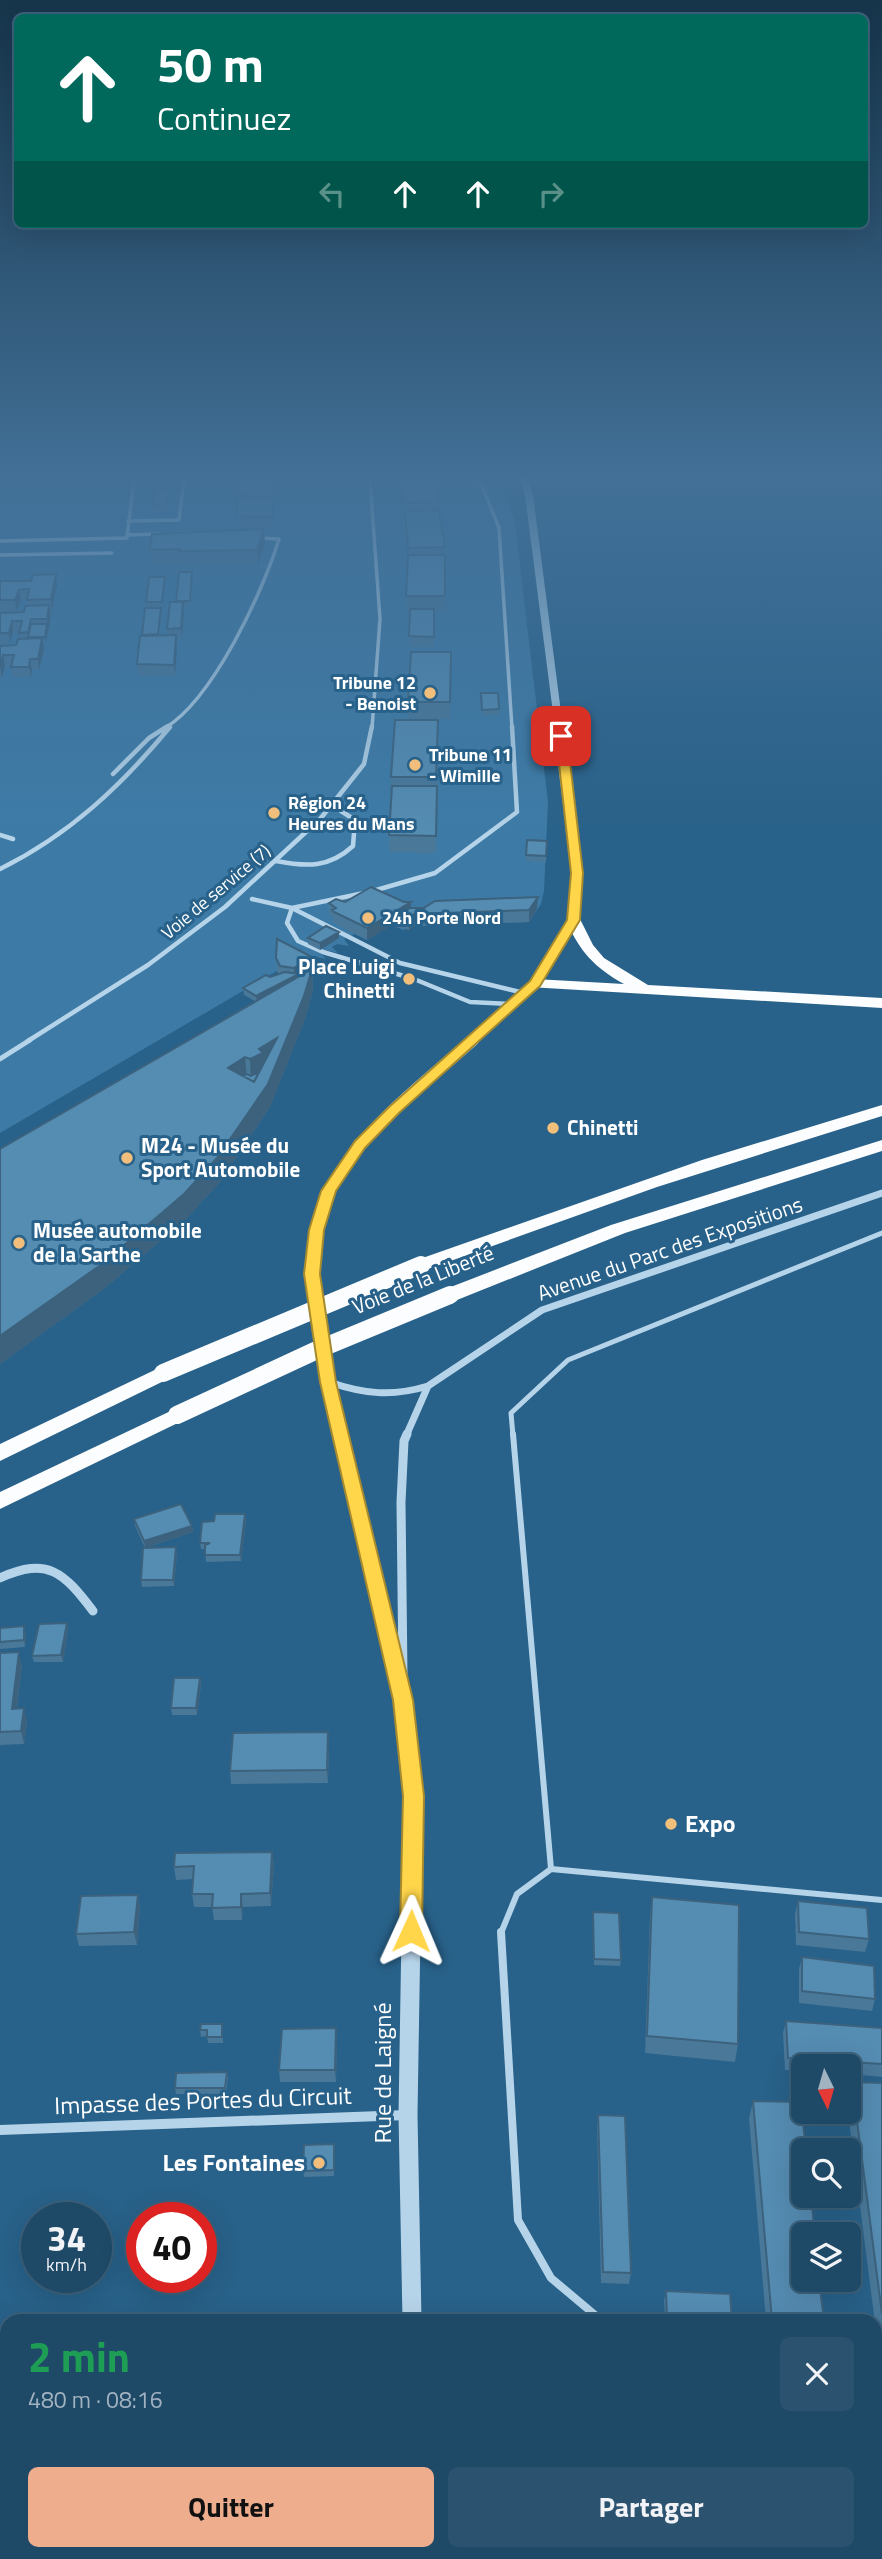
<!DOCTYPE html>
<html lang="fr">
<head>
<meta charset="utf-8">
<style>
  :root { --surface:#1e4967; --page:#2b5370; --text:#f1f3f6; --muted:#a1b2c0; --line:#3c617b; --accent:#eead8d }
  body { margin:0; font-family:"Titillium Web",sans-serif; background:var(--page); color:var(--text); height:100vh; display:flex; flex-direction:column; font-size:26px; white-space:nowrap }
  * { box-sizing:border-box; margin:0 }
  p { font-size:23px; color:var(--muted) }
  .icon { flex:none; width:38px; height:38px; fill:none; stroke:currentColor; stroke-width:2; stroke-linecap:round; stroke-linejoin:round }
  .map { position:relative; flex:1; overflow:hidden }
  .sheet { position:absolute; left:0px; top:2314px; width:882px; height:247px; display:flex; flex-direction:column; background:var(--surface); border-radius:21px 21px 0 0; box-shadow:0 7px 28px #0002,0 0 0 2px var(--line) }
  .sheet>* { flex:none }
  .guide { position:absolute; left:14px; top:14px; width:854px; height:214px; border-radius:10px; box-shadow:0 7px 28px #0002,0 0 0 2px var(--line); background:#00695c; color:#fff; overflow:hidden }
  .needle { width:46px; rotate:175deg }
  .tools { position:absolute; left:791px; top:2054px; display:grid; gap:14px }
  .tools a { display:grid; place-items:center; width:70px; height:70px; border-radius:10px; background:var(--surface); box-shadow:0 7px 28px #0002,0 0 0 2px var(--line); font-size:35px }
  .speed { position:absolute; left:21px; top:2202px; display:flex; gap:14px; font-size:35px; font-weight:700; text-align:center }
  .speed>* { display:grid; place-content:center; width:91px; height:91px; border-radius:50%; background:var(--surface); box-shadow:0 7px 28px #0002,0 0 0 2px var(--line); line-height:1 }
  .speed small { font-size:18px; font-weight:400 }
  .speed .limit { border:10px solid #d22; background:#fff; color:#111 }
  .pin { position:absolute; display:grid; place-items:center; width:60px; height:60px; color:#fff; margin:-30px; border-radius:14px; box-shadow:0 4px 10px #0006 }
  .me { position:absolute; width:77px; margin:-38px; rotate:1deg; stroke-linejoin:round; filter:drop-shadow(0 0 5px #0008) }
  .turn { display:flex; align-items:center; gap:24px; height:147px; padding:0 28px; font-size:32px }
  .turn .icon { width:91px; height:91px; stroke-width:2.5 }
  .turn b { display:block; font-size:49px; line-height:60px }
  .lanes { display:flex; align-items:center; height:66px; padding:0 28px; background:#0003; justify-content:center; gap:35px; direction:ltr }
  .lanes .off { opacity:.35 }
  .round { display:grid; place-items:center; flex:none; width:74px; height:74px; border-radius:10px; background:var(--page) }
  .summary { display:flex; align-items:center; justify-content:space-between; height:119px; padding:0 28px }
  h1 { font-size:42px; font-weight:700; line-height:52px; color:#1e9e55 }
  .action { display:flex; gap:14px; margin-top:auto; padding:14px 28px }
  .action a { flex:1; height:80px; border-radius:10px; background:var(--accent); color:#111; font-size:28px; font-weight:700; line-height:80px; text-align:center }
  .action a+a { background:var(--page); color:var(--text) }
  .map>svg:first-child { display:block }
  .green { fill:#3d7ba6 }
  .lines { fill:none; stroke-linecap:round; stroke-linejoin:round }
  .service-far4 { stroke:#b6d4e9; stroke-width:3.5 }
  .service-far3 { stroke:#b6d4e9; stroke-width:4.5 }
  .service-far2 { stroke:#b6d4e9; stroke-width:5 }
  .service-far1 { stroke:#b6d4e9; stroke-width:6 }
  .service { stroke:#b6d4e9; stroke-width:8 }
  .minor-far2 { stroke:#b6d4e9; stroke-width:7 }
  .minor-far1 { stroke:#b6d4e9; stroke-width:9 }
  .minor { stroke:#b6d4e9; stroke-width:10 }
  .tertiary-far4 { stroke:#b6d4e9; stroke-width:8 }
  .tertiary-far3 { stroke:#b6d4e9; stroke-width:10 }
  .tertiary-far2 { stroke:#b6d4e9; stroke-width:12 }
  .tertiary-far1 { stroke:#b6d4e9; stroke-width:15 }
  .tertiary { stroke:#b6d4e9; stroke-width:19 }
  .trunk { fill:#fcfdfe; fill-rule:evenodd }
  .trunk-bridge { stroke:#fcfdfe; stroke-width:18 }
  .wall { fill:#497899 }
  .shaded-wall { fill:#3c627d }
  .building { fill:#558cb2; stroke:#3c627d; stroke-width:2; fill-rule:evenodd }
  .route { fill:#ffd54a; stroke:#a68a30; stroke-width:2 }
  .poi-dot { fill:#f1be7c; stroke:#286189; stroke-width:2.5 }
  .labels { text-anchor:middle; stroke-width:6; stroke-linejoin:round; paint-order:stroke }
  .far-poi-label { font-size:18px; font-weight:bold; fill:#fff; stroke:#286189; text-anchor:start }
  .far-street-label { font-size:18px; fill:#fff; stroke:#286189 }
  .poi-label { font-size:21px; font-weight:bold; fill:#fff; stroke:#286189; text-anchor:start }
  .street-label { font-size:21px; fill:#fff; stroke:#286189 }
  .near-poi-label { font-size:24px; font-weight:bold; fill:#fff; stroke:#286189; text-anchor:start }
  .near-street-label { font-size:24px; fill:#fff; stroke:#286189 }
</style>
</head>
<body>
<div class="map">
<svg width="882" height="2559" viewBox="0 0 882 2559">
  <rect width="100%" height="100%" fill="#286189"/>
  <!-- green -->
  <path class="green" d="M0 479H501L515 523 548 802 544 891 541 904 529 922 415 926 403 930 396 927 395 923 367 940 355 934 344 939 349 946 337 944 332 947 338 953 326 950 321 953 326 959 316 957 303 965 314 971 280 992V978L277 971 0 1133Z"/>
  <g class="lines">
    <!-- service-far4 -->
    <path class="service-far4" d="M370 479 380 619 372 728
      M479 479 499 528 512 728
      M128 521 179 520 184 479
      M168 534 193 533
      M127 535 159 534
      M0 541 127 538 134 479
      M0 555 112 553
      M165 728C213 699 263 592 279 539L259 538"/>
    <!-- service-far3 -->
    <path class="service-far3" d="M113 774 149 738 168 726
      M0 835 13 839
      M276 861C307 867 329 868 353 846L355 820 341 811
      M0 869C69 835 121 786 170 727
      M373 891 435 873 517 812 512 726
      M252 899 292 908 287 923 298 941 323 952 414 979 470 1002 511 1004
      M292 908 364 893
      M292 908 400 963 524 993
      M28 1041 148 965 225 907 321 818 364 764 372 726"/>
    <!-- service-far2 -->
    <path class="service-far2" d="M0 1059 30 1040
      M513 1436 511 1413 568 1360 882 1233"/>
    <!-- service-far1 -->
    <path class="service-far1" d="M513 1434 551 1869 882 1900
      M501 1933 517 1894 551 1869"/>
    <!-- service -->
    <path class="service" d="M501 1932 518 2220 551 2278 601 2320
      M875 2445H882
      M677 2553V2559"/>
    <!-- minor-far2 -->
    <path class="minor-far2" d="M329 1382C364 1394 392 1397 428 1386
      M406 1436 428 1386 542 1310 882 1193"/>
    <!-- minor-far1 -->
    <path class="minor-far1" d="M0 1578C48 1556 64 1573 93 1611
      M403 1675 401 1502 404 1441 407 1434"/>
    <!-- minor -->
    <path class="minor" d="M0 2130 407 2115"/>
    <!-- tertiary-far4 -->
    <path class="tertiary-far4" d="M524 479 529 495 559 728"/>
    <!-- tertiary-far3 -->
    <path class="tertiary-far3" d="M471 1041 535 984 574 920 577 873 558 726"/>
    <!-- tertiary-far2 -->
    <path class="tertiary-far2" d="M341 1436C324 1367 295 1256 330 1190 362 1129 422 1085 473 1040"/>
    <!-- tertiary-far1 -->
    <path class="tertiary-far1" d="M340 1434 403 1700 413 1796 411 1933"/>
    <!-- tertiary -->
    <path class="tertiary" d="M411 1932 408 2115 412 2320
      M417 2553V2559"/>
    <!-- trunk -->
    <path class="trunk" d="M574 915 579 917 593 945 604 958 648 985 882 998V1008L529 987 527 984 529 981 535 979 624 984C595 968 579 951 566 920Z
      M882 1105V1116L657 1187 428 1269H414L411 1265 414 1261 702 1160Z
      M882 1140V1151L625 1233 457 1300H443L440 1295 443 1290 611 1225Z
      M163 1366 170 1368 173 1373 170 1378 0 1461V1444Z
      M177 1408 184 1410 187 1415 184 1420 0 1509V1492Z"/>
    <!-- trunk-bridge -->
    <path class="trunk-bridge" d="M163 1373 421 1265
      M177 1415 317 1350 450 1295"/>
  </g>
  <!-- wall -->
  <path class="wall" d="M274 479 273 527 237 526V494Z
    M401 479H436L439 510 445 547V611H434V647H409L410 611H407L406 596 408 555Z
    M167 495V509L154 510 153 505Z
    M264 529 265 544 258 565 181 566V564H152L150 550Z
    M56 574 57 585 52 610H50L51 616 46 643H43L44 649 39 670H32L31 677 13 678 11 666H5L2 678H0V646L16 645 20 639 19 632H13L10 643 0 644V613L24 612 28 606 27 600H21L16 611H0V581H31Z
    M165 577V582L162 607 147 608 146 602Z
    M192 577 190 606 184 607V613L182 639H176L175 676 138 675 137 664 145 608H161L159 635H168L167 629 177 602Z
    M451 652 450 719 408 718V702Z
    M481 693 499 709V715H482Z
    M438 720 436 853 389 852 391 777Z
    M527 840 547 841 546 862 526 861Z
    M538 897 537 909 529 922 414 926 409 930 396 927 395 923 367 940 335 924 333 922V917L329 915V903L411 902V908Z
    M308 938H339L320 950 308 944Z
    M276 958 314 971 312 972 313 991 305 1019 270 1107 220 1182 187 1218 105 1288 0 1364V1149L255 1001 244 995 243 988 279 974 277 971Z
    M245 1514 246 1521 241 1561 206 1562 205 1549H201L200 1543 214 1521Z
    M134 1519 192 1526 193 1532 145 1548 177 1554 174 1586 142 1587 141 1580 145 1548 135 1526Z
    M67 1623 68 1630 63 1662H34L32 1656Z
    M0 1628 26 1633 25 1647 0 1649Z
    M0 1653 22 1665 17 1708 27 1721 24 1744 0 1745Z
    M200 1678 201 1685 197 1715H172L171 1708Z
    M328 1732 329 1745 328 1783 231 1784 230 1771Z
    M272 1852 274 1865 271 1906 243 1907 242 1920H214L212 1907H194L192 1894 193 1879 176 1880 174 1867Z
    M138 1895 140 1908 137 1945 79 1946 76 1934Z
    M652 1897 738 2044 735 2062 645 2053 650 1915Z
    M798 1901 869 1939 865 1952 796 1945 795 1914Z
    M593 1912 621 1960 620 1966 594 1965Z
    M802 1957 875 1999 872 2011 799 2003V1969Z
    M786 2021 882 2028V2077L849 2074V2067H803V2071L785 2070 783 2033Z
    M336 2028 337 2040 336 2082H280L279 2070Z
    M200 2030H223V2043H208L207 2036 201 2037Z
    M227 2072 228 2078 226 2094H176L175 2088Z
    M852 2082 882 2083V2378L848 2112 849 2092Z
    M753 2101 824 2320H766L749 2118Z
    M598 2115 631 2273 629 2284 601 2283 597 2126Z
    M334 2144V2176L304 2177 303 2171Z
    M666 2291 732 2320H665L664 2301Z"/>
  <!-- shaded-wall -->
  <path class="shaded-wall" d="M264 529 265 544 258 565 257 550Z
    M56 574 57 585 52 610 51 599Z
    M19 590 21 600 16 611 15 600Z
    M183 602 184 613 182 639 181 628Z
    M49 605 51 616 46 643 45 637 47 624V619Z
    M12 621 13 632 10 643 9 633Z
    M176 635 177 646 175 676 174 665Z
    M42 638 44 649 39 670 38 659Z
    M3 655 5 666 2 678 0 667Z
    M30 659 32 670 31 677 29 667Z
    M538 897 537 909 529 922V910Z
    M411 902V914L396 921V923L367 940V928Z
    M414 920V926L409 930V924Z
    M339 932V938L320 950V943Z
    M314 958V971L312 972 313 991 305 1019 270 1107 220 1182 187 1218 105 1288 0 1364V1336L251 1082 250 1059 304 996 257 1002 256 996 294 976V968Z
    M245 1057 247 1080 228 1068Z
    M245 1514 246 1521 241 1561 240 1555Z
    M192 1526 193 1532 145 1548 144 1541Z
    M176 1547 177 1554 174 1586 173 1580Z
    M67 1623 68 1630 63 1662 61 1655Z
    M24 1626 26 1633 25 1647 24 1640Z
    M19 1652 22 1665 15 1722 12 1709Z
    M200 1678 201 1685 197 1715 196 1708Z
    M24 1708 27 1721 24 1744 21 1731Z
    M328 1732 329 1745 328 1783 327 1770Z
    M272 1852 274 1865 271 1906 270 1893Z
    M241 1894 243 1907 242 1920 241 1907Z
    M138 1895 140 1908 137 1945 134 1932Z
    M336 2028 337 2040 336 2082 335 2070Z"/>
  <!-- building -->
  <path class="building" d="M238 479H273V493L237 494Z
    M401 479H436L439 502 404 503Z
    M155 490H167V504L153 505Z
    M273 497V517L237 516V498Z
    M439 510 445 547 408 548 405 511Z
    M264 529 257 550 180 551V549L150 550 152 534Z
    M408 555H445V596H406Z
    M179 572H192L190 601H176Z
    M56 574 51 599 27 600 29 589 19 590 15 600H0V581H31L33 575Z
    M149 577H165L162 602H146Z
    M170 602H183L181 628 167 629Z
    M49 605 47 619H31L28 632 19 633 22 621H12L9 633H0V613L24 612 25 606Z
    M145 608H161L158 634 142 635Z
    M410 609H434V637L409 636Z
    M31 624H47L45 637H28Z
    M176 635 174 665 137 664 140 636Z
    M42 638 38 659H30L29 667H11L14 655H3L0 667V646L16 645 18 639Z
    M411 652H451L450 702H408Z
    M481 693H498L499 709 482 710Z
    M395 720H438L436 777H391Z
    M392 786H437L436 836 389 835Z
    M527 840 547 841 546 856 526 855Z
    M371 887 404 902H411L367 928 334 912 332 910 336 908 329 903 336 899 345 902Z
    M538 897 529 910 414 914 435 901Z
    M410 908H425L414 914V920L409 924 396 921 395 917Z
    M326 926 339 932 320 943 308 938Z
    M277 939 314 958 294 968 280 966 276 958Z
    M312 969 304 996 268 1084 217 1158 184 1194 102 1264 0 1336V1149ZM277 1038 254 1082 228 1068 245 1057 250 1059 263 1053 259 1049Z
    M285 972 299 974 256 996 243 988 266 975 270 977Z
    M259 1072 254 1082 243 1076 247 1074 251 1076Z
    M181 1504 192 1526 144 1541 134 1519Z
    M215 1514H245L240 1555H205V1545L210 1543H200L202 1522 214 1521Z
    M176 1547 173 1580H141L143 1548Z
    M67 1623 61 1655 32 1656 39 1624Z
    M24 1626V1640L0 1642V1628Z
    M19 1652 12 1709 24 1708 21 1731 0 1732V1653Z
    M174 1678H200L196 1708H171Z
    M328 1732 327 1770 230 1771 233 1733Z
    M272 1852 270 1893 241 1894V1907L212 1908 213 1894H192L194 1866 174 1867 175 1853Z
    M138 1895 134 1932 76 1934 81 1896Z
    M652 1897 739 1905 738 2044 647 2036Z
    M798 1901 867 1908 869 1939 799 1932Z
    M593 1912 619 1913 621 1960 594 1959Z
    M802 1957 874 1966 875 1999 802 1991Z
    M786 2021 882 2028V2064L788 2058Z
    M201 2024H222V2037H207V2030H200Z
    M336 2028 335 2070H279L282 2029Z
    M227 2072 225 2088H175L176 2073Z
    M852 2082 882 2083V2314Z
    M753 2101 801 2102 806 2151H803V2196H811L815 2235H803V2280H819L824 2320H772Z
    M598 2115 625 2116 631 2273 603 2272Z
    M334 2144V2170L303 2171 304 2145Z
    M666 2291 730 2294 732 2320H667Z"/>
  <!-- sky -->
  <linearGradient id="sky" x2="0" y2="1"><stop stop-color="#16354b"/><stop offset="0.57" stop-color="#427097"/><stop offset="1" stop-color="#427097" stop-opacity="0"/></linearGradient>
  <rect width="882" height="837" fill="url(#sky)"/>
  <!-- route -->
  <path class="route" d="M561 733 567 736 583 873 580 920 540 986 399 1113 365 1148 336 1191 324 1230 320 1274 336 1382 413 1700 424 1796 422 1931 418 1938 411 1941 403 1938 400 1931 403 1796 393 1700 320 1382 304 1274 309 1230 321 1191 355 1141 389 1107 530 981 567 920 571 873 556 736Z"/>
  <!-- markers -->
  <g class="poi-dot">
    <circle cx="430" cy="693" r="7"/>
    <circle cx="415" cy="765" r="7"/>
    <circle cx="274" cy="813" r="7"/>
    <circle cx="368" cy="918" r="7"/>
    <circle cx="409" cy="979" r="7"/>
    <circle cx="553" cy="1128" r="7"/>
    <circle cx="127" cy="1158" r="7"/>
    <circle cx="19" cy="1243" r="7"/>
    <circle cx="671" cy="1824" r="7"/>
    <circle cx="319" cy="2163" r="7"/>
  </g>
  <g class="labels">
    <!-- far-poi labels -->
    <g class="far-poi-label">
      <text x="416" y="689" text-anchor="end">Tribune 12<tspan x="416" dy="21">- Benoist</tspan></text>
      <text x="429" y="761">Tribune 11<tspan x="429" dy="21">- Wimille</tspan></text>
      <text x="288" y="809">Région 24<tspan x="288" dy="21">Heures du Mans</tspan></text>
      <text x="382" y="924">24h Porte Nord</text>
    </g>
    <!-- far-street labels -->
    <g class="far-street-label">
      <text transform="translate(216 892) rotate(-40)" y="6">Voie de service (7)</text>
    </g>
    <!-- poi labels -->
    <g class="poi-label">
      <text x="395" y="974" text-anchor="end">Place Luigi<tspan x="395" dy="24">Chinetti</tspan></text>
      <text x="567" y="1135">Chinetti</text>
      <text x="141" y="1153">M24 - Musée du<tspan x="141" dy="24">Sport Automobile</tspan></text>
      <text x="33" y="1238">Musée automobile<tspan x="33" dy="24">de la Sarthe</tspan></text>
    </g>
    <!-- street labels -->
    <g class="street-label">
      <text transform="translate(670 1249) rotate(-19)" y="7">Avenue du Parc des Expositions</text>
      <text transform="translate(423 1280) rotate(-22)" y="7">Voie de la Liberté</text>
    </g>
    <!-- near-poi labels -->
    <g class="near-poi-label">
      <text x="685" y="1832">Expo</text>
      <text x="305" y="2171" text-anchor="end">Les Fontaines</text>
    </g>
    <!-- near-street labels -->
    <g class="near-street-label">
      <text transform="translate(383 2073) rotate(-90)" y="8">Rue de Laigné</text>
      <text transform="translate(203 2101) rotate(-2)" y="8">Impasse des Portes du Circuit</text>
    </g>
  </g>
</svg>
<div class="tools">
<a><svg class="needle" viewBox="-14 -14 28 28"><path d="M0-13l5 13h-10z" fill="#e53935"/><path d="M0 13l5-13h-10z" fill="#a1b2c0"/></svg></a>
<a><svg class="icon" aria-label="search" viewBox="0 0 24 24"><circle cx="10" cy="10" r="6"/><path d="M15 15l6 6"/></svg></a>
<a><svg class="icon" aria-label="layers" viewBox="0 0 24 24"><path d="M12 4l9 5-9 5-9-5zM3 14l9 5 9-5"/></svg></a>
</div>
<div class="speed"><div>34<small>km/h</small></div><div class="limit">40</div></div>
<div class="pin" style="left:561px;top:736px;background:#d93025"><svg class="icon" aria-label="arrive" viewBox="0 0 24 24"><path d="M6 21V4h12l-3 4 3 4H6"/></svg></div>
<svg class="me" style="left:411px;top:1931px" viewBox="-20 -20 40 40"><path d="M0-17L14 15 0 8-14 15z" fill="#ffd54a" stroke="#fff" stroke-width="4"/></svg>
<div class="guide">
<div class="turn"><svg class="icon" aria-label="ahead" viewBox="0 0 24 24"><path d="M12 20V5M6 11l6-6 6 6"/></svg><div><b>50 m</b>Continuez</div></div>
<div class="lanes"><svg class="icon off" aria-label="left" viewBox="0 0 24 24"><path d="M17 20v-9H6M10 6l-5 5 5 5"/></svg><svg class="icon" aria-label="ahead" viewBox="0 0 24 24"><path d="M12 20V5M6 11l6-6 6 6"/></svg><svg class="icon" aria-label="ahead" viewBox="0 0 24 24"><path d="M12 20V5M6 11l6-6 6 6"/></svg><svg class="icon off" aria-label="right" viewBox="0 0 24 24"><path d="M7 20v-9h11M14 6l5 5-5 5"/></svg></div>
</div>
<section class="sheet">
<div class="summary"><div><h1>2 min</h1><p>480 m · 08:16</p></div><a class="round"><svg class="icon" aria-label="close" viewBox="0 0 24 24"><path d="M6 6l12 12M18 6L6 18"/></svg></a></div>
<div class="action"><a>Quitter</a><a>Partager</a></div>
</section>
</div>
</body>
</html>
